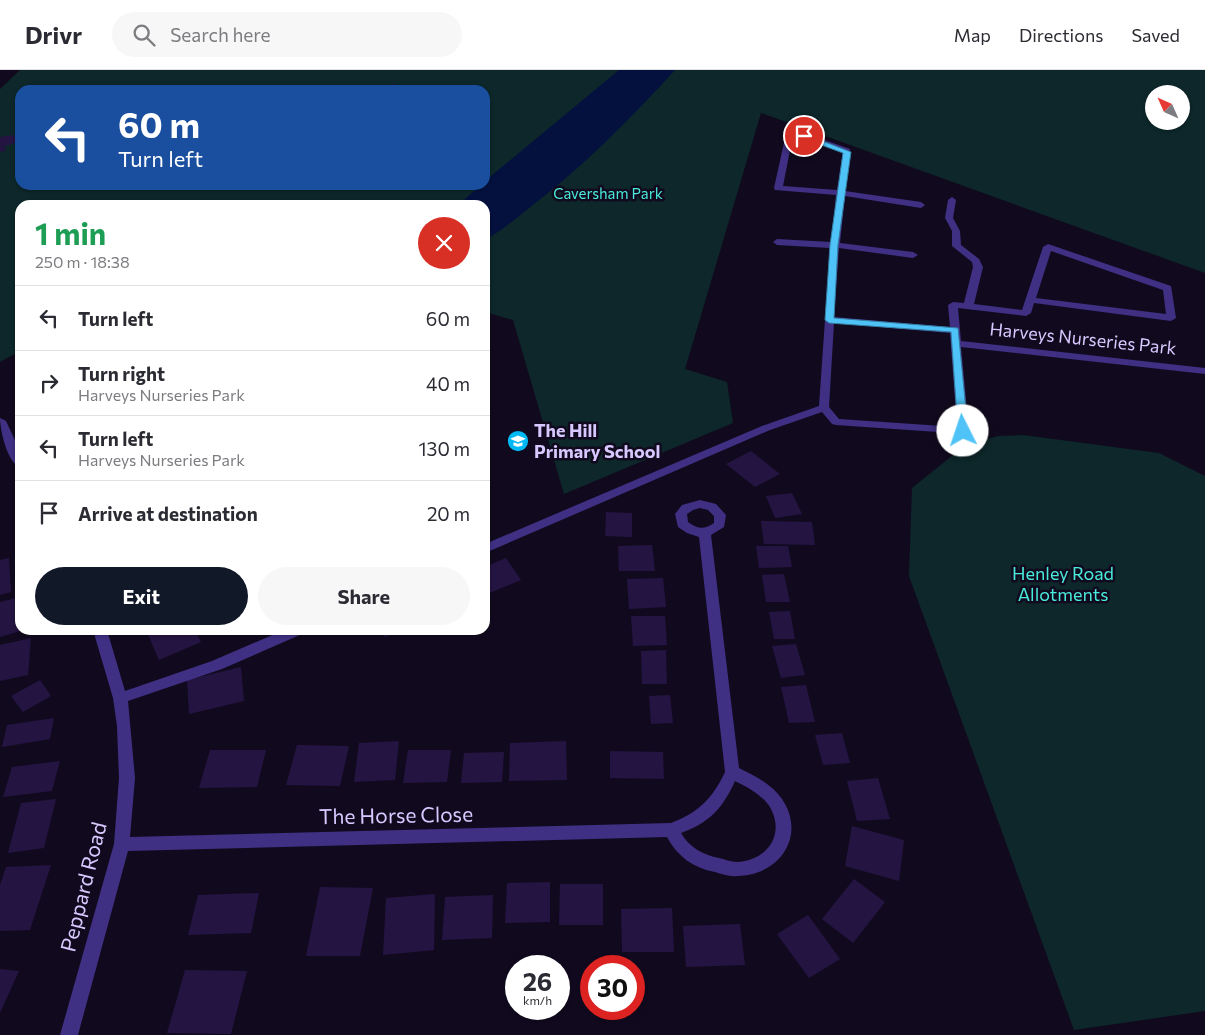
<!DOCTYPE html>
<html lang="en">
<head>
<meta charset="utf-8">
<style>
  :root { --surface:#fff; --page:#f7f7f7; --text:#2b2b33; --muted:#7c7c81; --line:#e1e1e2; --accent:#111827 }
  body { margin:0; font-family:Commissioner,sans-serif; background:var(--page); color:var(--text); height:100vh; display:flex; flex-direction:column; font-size:19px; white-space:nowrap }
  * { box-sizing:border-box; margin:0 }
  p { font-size:16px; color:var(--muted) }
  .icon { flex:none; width:28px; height:28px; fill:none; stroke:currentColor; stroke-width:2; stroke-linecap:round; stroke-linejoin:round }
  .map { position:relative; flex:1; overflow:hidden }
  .sheet { position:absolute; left:15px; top:130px; width:475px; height:435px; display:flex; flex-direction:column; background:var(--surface); border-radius:15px; box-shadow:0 1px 4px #0004 }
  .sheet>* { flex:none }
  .hud { position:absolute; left:15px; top:15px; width:475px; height:105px; border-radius:15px; box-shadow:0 1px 4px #0004; background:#1a4fa0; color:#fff; overflow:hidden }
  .needle { width:32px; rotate:315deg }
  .tools { position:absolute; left:1145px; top:15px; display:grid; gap:10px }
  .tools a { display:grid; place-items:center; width:45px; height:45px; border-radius:50%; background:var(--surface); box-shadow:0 1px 4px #0004; font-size:25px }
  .speed { position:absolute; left:505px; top:885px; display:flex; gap:10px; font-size:25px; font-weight:700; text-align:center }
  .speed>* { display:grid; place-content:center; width:65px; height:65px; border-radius:50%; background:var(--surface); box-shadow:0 1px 4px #0004; line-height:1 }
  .speed small { font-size:12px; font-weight:400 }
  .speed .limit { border:8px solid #d22; background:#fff; color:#111 }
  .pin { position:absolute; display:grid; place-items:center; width:42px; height:42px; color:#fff; margin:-21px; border:2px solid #fff; border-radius:50%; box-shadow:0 1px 5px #0007 }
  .me { position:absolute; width:55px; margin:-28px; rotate:356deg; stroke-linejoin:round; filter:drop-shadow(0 0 4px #0008) }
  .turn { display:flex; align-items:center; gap:18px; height:105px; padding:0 20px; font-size:22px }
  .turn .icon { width:65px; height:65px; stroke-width:2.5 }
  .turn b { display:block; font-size:35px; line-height:42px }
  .round { display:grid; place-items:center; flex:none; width:52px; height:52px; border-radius:26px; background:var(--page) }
  .overview { display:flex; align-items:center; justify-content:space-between; height:85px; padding:0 20px }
  h1 { font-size:30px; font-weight:700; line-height:38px; color:#1e9e55 }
  .primary-button { display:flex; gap:10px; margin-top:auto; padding:10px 20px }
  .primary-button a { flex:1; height:58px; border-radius:30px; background:var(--accent); color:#fff; font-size:20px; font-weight:700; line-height:58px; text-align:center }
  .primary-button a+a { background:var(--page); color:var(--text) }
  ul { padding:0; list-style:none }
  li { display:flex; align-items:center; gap:15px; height:65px; padding:0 20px; border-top:1px solid var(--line) }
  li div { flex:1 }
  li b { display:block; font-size:19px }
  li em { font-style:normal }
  header { display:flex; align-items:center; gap:30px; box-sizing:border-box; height:70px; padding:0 25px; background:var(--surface); border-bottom:1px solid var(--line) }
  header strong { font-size:24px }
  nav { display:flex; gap:28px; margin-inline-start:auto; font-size:18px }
  .search { width:350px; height:45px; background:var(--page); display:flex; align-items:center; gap:12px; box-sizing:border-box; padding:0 18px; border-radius:28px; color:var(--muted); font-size:19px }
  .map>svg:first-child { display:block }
  .green { fill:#0d272a; fill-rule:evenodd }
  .water { fill:#04113f }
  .building { fill:#241442 }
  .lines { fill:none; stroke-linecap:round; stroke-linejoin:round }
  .minor { fill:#3f3083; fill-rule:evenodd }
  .route { fill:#4fc3f7; stroke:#337fa1 }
  .labels { text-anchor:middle; stroke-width:5; stroke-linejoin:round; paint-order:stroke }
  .far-park-label { font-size:15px; fill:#49ebda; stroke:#110a1f }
  .street-label { font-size:18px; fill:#d7c9ff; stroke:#110a1f }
  .poi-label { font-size:18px; font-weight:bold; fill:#d7c9ff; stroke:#110a1f; text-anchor:start }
  .park-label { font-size:18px; fill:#49ebda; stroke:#110a1f }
  .near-street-label { font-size:21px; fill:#d7c9ff; stroke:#110a1f }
</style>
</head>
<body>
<header>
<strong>Drivr</strong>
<div class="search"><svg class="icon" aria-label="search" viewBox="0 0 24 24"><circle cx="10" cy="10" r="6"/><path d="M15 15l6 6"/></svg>Search here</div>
<nav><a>Map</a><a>Directions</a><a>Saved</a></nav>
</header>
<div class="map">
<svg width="1205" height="965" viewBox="0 0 1205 965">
  <rect width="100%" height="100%" fill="#110a1f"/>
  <!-- green -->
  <path class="green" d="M20 0H1205V203L761 43 685 299 727 312 733 353 564 424 513 250 485 242V135H20V281L0 292V19ZM20 20H485V115H20ZM1154 24H1181V51H1154Z
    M1023 365 1159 383 1205 406V941L1074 960 909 506 912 418 968 373 999 366Z"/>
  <!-- water -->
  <path class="water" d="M619 0H675C631 48 586 94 534 134 518 147 503 160 485 170V135H458L481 115H485V111Z"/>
  <!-- building -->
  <path class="building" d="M393 14 414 19V20H384Z
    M13 65 20 71 3 77 7 80 0 82V67Z
    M751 381 780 404 755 417 726 394Z
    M792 423 802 444 775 448 766 426Z
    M606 442 632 443V467L605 466Z
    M761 451 812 452 815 475 764 474Z
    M652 475 655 501H619L618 476Z
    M756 476H788L792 497 759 498Z
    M9 488 11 522 0 525V490Z
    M506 488 521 510 485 525V497Z
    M784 504 790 532H766L762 505Z
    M663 508 666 537 629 539 627 509Z
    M20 527V561L0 567V532Z
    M790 541 795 569H774L769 542Z
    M631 546H665L667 575 633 576Z
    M146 560H195L201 572 159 590Z
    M381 560H401L385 567Z
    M31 568 28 605 0 611V575Z
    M796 574 805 605 781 608 772 576Z
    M666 580 667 614H642L641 581Z
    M241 597 244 631 189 644 187 610Z
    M40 610 51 626 23 642 11 626Z
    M806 615 815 652 789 653 781 617Z
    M670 625 673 653 651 654 649 626Z
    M54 648 50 669 2 677 7 655Z
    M842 663 850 693 823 695 815 665Z
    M399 671 395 710 354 712 359 673Z
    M566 671 567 710 509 711 510 673Z
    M297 675 349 676 340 716 286 715Z
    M210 680H266L257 717 199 718Z
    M408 680H451L447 712 403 713Z
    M610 681 663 682 664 709 610 708Z
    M504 682 502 712 461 713 464 683Z
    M60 691 52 721 3 727 12 697Z
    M878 708 890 749 857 751 847 711Z
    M56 729 44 778 8 783 21 733Z
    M852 756 904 770 899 811 845 796Z
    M51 795 30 860 0 861V815L6 797Z
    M854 809 885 832 853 873 822 849Z
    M550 812V852L505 853 507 813Z
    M560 814H603V855H559Z
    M320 817 373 818 360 886H306Z
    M259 823 251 863 188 865 198 825Z
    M435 824 434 880 383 885 386 828Z
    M493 825 492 868 442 870 445 827Z
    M672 838 674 882H622L621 839Z
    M808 845 840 889 809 908 777 864Z
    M740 854 745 895 686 897 683 856Z
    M0 899 19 901 0 943Z
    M185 900 247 901 231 964 167 963Z"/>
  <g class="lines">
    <!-- minor -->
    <path class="minor" d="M787 59H793L850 79 845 121 921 132 925 135 921 138 845 126 840 173 913 182 918 185 913 188 839 178 834 247 950 257 948 235 953 232 964 233 973 197 972 192 952 176V161L945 148 948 130 952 127 956 130 953 148 960 161 961 175 979 189 983 197 974 234 1022 240 1043 177 1048 174 1171 216 1176 248 1171 251 1034 233 1031 243 1026 246 958 238 961 271 1205 298V304L961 277 969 361 967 364 836 355 832 354 822 342 770 360 485 483V474L762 356 819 336 830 178 777 175 773 172 777 169 831 172 836 125 775 120 774 118ZM793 65 843 82 837 120 783 116ZM1051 181 1163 220 1166 244 1036 228ZM834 253 950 263 957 357 839 349 829 337Z
      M0 348 6 351 20 381V397C7 393 0 359 0 348Z
      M700 430 716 434 726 445 724 457 711 465 739 698C755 706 772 714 782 729 807 766 779 806 737 806 730 807 722 804 715 802 693 798 677 786 667 767L128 781 78 965H60L114 774 119 708 117 656 113 628 93 560H107L125 621 212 591 284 560H304L302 564 222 599 128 631 135 708 130 767 671 753C698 743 713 728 725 702L699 467 687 463 678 457 675 444 682 435ZM700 438 708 440 714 446V453C705 460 697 459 688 452L687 444 693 440ZM735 711C749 718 764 726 771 739 785 766 766 791 737 792 731 792 724 789 719 788 703 785 689 777 681 763 709 753 723 738 735 711Z"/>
  </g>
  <!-- route -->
  <path class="route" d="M802 65H807L851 82 838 175 834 248 958 258 968 361 966 364 963 365 958 361 951 262 829 253 825 250 830 175 843 83 802 68Z"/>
  <!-- icons -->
  <defs>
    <g id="school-disc" transform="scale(1.125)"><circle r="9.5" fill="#00b8f4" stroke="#110a1f"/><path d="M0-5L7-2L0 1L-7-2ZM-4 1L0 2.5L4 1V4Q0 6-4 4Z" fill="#fff"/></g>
  </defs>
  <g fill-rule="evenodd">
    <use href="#school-disc" x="518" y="371"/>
  </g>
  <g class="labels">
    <!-- far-park labels -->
    <g class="far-park-label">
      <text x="608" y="129">Caversham Park</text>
    </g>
    <!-- street labels -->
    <g class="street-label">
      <text transform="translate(1083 269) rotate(6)" y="6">Harveys Nurseries Park</text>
    </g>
    <!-- poi labels -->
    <g class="poi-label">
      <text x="534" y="367">The Hill<tspan x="534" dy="21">Primary School</tspan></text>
    </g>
    <!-- park labels -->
    <g class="park-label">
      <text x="1063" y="510">Henley Road<tspan x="1063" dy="21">Allotments</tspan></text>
    </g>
    <!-- near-street labels -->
    <g class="near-street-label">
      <text transform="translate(396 746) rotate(-1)" y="7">The Horse Close</text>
      <text transform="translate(84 817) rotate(-76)" y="7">Peppard Road</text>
    </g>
  </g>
</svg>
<div class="tools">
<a><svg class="needle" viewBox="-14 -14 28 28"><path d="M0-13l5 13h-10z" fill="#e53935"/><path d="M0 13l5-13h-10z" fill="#7c7c81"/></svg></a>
</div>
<div class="speed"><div>26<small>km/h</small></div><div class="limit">30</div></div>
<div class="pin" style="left:804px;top:66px;background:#d93025"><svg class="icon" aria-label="arrive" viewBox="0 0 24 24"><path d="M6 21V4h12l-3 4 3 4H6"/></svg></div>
<svg class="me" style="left:963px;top:361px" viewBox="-20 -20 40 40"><circle r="19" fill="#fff"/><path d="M0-13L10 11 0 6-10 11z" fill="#4fc3f7"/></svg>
<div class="hud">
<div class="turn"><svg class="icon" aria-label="left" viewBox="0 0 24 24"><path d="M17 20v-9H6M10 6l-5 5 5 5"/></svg><div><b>60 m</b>Turn left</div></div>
</div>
<section class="sheet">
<div class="overview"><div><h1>1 min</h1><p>250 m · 18:38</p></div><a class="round" style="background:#d93025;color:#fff"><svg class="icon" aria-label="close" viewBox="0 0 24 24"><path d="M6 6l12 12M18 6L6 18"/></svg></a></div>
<ul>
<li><svg class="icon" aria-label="left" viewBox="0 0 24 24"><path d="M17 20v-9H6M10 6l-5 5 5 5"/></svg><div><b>Turn left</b></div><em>60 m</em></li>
<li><svg class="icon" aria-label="right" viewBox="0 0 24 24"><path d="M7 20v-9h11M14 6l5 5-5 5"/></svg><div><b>Turn right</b><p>Harveys Nurseries Park</p></div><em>40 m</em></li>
<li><svg class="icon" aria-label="left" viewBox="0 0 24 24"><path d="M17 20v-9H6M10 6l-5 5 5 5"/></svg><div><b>Turn left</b><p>Harveys Nurseries Park</p></div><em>130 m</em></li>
<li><svg class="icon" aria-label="arrive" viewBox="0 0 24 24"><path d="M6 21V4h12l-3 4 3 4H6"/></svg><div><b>Arrive at destination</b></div><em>20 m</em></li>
</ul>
<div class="primary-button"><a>Exit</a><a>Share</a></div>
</section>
</div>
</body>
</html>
